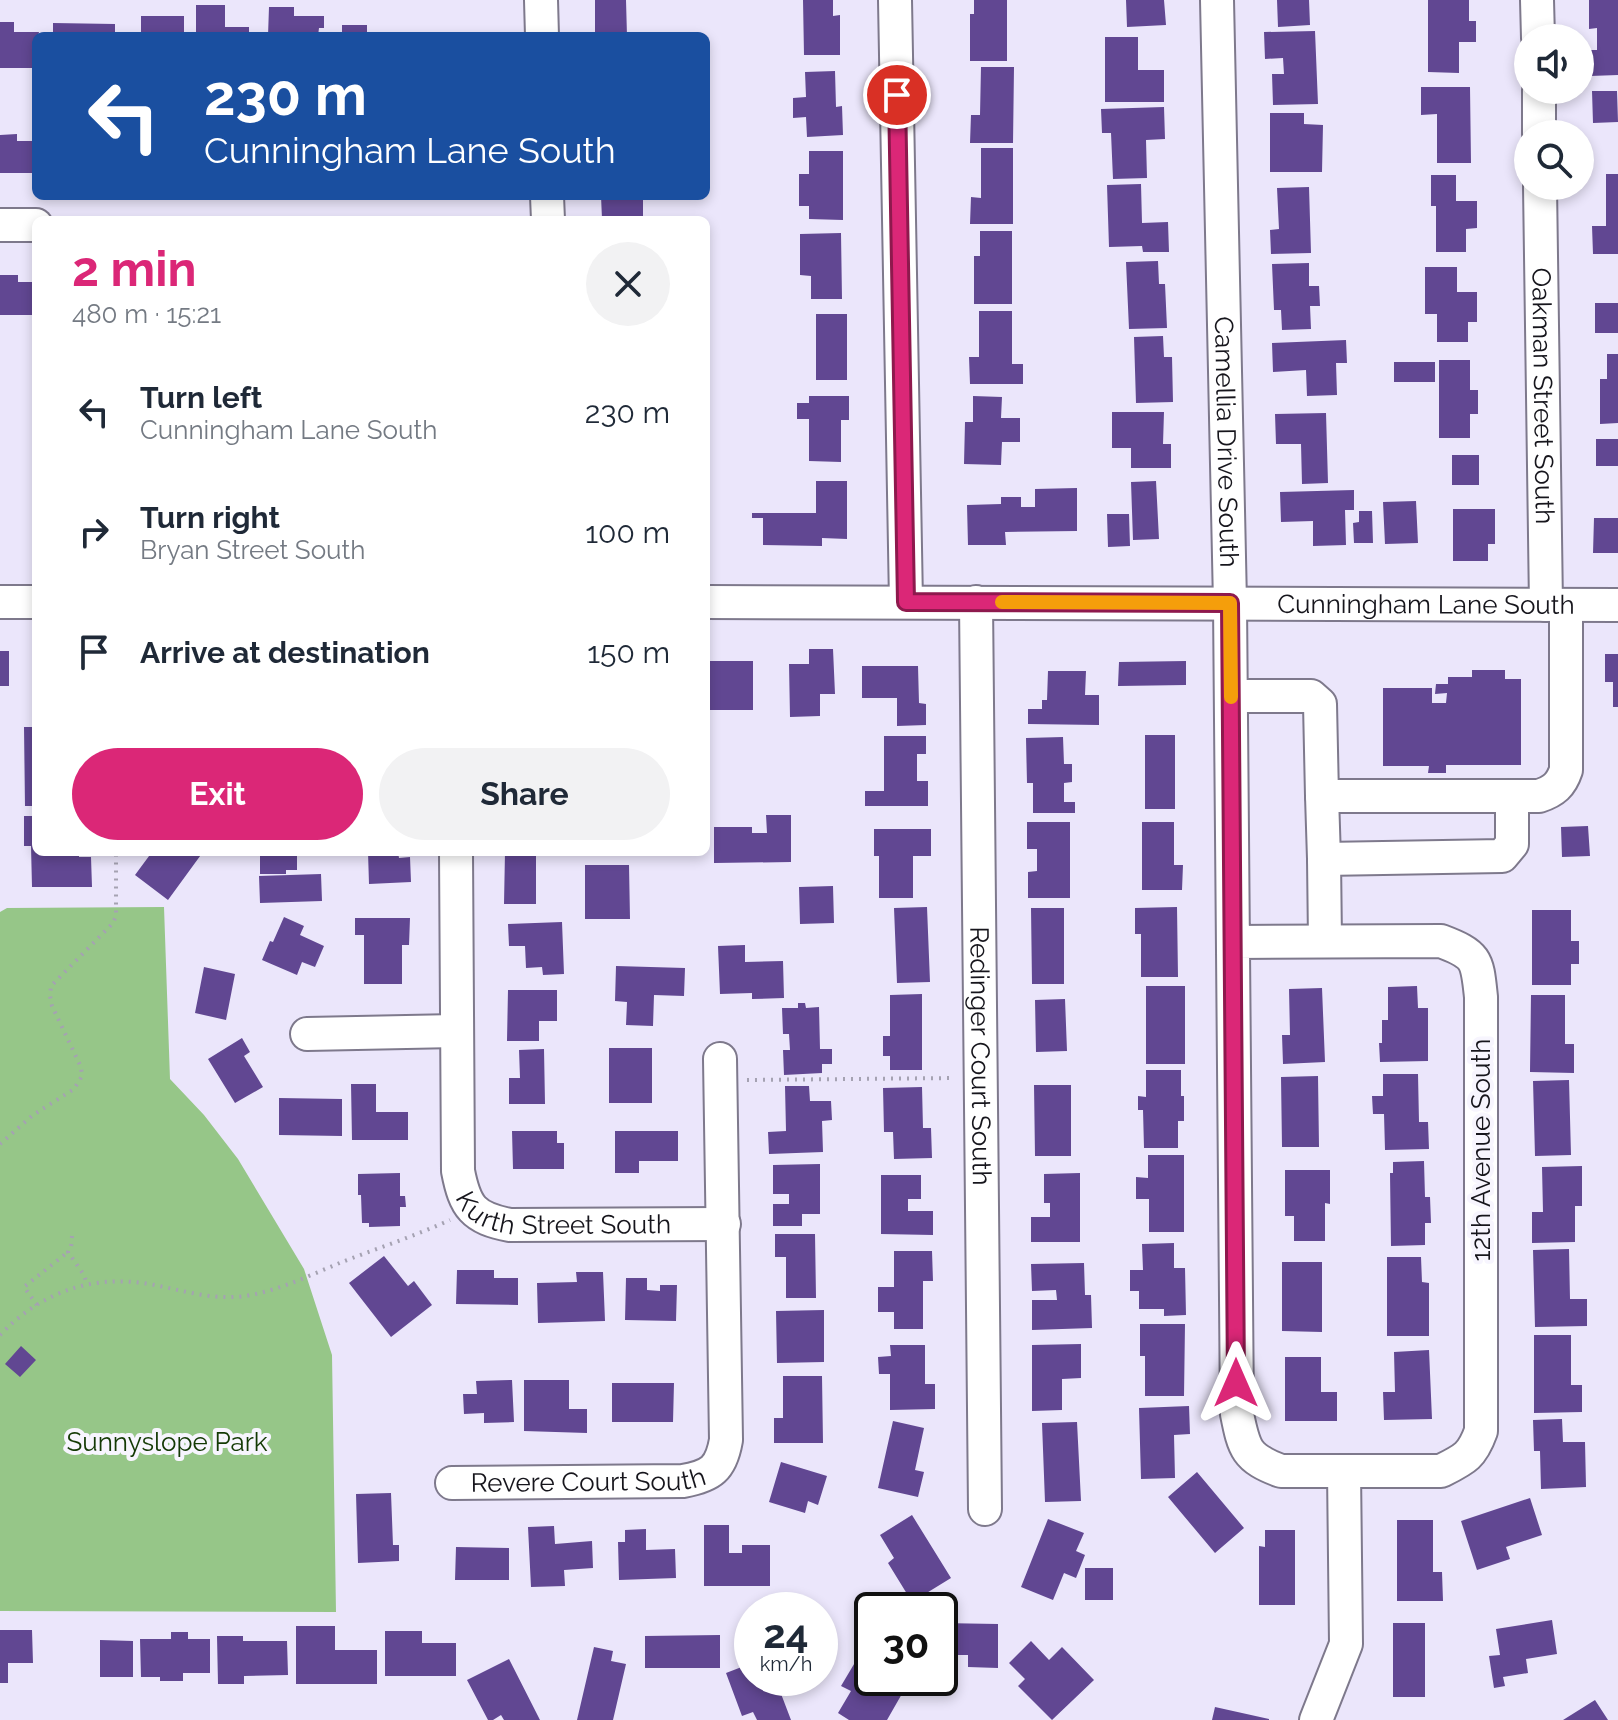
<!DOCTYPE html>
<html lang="en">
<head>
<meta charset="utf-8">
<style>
  :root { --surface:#fff; --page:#f2f2f3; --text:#1f2937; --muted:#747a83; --accent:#db2777 }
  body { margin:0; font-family:Raleway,sans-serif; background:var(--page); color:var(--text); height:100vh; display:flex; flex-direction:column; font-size:30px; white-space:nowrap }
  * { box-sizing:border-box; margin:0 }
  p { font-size:26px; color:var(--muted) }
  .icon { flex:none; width:44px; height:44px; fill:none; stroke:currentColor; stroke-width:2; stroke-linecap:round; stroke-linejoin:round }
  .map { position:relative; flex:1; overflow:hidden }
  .details { position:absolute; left:32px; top:216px; width:678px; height:640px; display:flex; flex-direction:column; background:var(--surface); border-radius:12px; box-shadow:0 4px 12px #0003 }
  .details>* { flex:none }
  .guide { position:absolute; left:32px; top:32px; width:678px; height:168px; border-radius:12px; box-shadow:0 4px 12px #0003; background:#1a4fa0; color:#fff; overflow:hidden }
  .fabs { position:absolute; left:1514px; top:24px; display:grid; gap:16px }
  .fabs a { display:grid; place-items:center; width:80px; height:80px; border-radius:50%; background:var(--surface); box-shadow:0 4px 12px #0003; font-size:40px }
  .speed { position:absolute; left:734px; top:1592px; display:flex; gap:16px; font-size:40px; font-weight:700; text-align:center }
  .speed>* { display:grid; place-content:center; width:104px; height:104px; border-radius:50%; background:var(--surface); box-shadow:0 4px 12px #0003; line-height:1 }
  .speed small { font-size:20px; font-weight:400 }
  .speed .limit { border:4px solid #111; border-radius:12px; background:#fff; color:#111 }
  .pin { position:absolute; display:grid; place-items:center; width:68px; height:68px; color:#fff; margin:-34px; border:4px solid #fff; border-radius:50%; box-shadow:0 2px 8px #0007 }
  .me { position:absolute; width:88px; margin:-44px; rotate:0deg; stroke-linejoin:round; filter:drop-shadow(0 0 6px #0008) }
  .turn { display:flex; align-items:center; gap:28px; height:168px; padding:0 40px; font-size:36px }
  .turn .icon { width:104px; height:104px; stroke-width:2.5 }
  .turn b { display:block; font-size:56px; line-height:68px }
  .round { display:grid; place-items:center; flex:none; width:84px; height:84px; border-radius:42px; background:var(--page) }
  .summary { display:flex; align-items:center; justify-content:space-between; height:136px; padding:0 40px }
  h1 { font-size:48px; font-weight:700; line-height:60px; color:var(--accent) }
  .primary-button { display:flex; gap:16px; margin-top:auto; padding:16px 40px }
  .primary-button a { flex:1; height:92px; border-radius:48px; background:var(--accent); color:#fff; font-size:32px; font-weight:700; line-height:92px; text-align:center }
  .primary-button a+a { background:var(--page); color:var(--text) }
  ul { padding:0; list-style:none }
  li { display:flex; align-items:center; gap:24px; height:120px; padding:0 40px }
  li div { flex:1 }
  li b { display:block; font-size:30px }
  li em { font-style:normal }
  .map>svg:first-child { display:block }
  .green { fill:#96c688 }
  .building { fill:#614792 }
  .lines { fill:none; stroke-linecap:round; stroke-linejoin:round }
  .minor-casing { stroke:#7e798c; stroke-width:36 }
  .path { stroke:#a5a2b2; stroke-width:4; stroke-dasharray:2 6; stroke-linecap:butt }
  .minor { stroke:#fff; stroke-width:32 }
  .route-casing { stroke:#8e194d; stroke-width:20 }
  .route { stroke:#db2777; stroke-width:14 }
  .slow { stroke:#f59e0b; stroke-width:14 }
  .labels { text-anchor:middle; stroke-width:8; stroke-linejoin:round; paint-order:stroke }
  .street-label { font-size:26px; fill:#16151c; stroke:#f7f5fe }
  .park-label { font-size:26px; fill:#133904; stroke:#f7f5fe }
</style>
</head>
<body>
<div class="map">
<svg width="1618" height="1720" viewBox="0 0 1618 1720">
  <rect width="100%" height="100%" fill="#ebe6fb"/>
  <!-- green -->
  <path class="green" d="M164 907 170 1079 204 1115 238 1159 304 1269 332 1355 336 1612 0 1611V912L7 908Z"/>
  <!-- building -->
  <path class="building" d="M595 0H626L627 36H595Z
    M803 0H833V16L840 15V55H804Z
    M974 0H1007V61H970V14H974Z
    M1126 0H1164L1166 25 1127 27Z
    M1277 0H1309L1310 25 1278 27Z
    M1428 0H1469V21H1476V42H1459V73L1428 72Z
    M1589 0H1618V75L1590 76V50H1597V28L1589 29Z
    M196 5H225V27H249V36H196Z
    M269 7H294V16H324V28H319L318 36H268Z
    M141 16H184V36H141Z
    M0 22H14V32H39L38 36H36V68H0Z
    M53 23 115 24V36H53Z
    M342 25H367V36H342Z
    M1315 31 1318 104 1273 105 1272 74H1284L1283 58 1265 59 1264 32Z
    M1105 37H1138V70H1164V102H1105Z
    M981 67H1014L1013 143H970L971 115H980Z
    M835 71 836 107 842 106 843 135 807 137 806 117 793 118V98L806 97 805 72Z
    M1421 87H1470L1471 163H1437V114L1421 115Z
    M1592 91H1617L1618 122 1593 123Z
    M1164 107 1165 139 1146 140 1147 178 1113 179 1111 133H1102L1101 109Z
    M1270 113H1304V124L1323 125 1322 172H1270Z
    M17 134V141H36V173H0V135Z
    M981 148H1013V224H970L971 197 981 198Z
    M809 151H843V220L809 219V206H799V174H809Z
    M1606 174H1618V254H1593L1592 226H1606Z
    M1431 175H1456V201H1477V228L1466 229V252H1436V206H1431Z
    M1141 184 1142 223 1168 222 1169 252H1143L1142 246 1109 247 1107 185Z
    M1309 187 1311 253 1271 254 1270 230 1279 229 1277 188Z
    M601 196H643V219H602Z
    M980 231H1012V304H974V256H980Z
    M841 233 842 299H811V276L800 275V234Z
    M1158 261 1159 284H1165L1167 328 1129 329 1126 262Z
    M1309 263V286H1319L1320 306H1310L1311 329 1282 330 1281 310H1274L1272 264Z
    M1425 267H1457V292H1477V322H1468V342H1437V314H1425Z
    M0 275H18V282H36V315H0Z
    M1595 303H1618V333H1595Z
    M979 311H1012V364H1023V384H970L969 357H979Z
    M816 314H847V380H816Z
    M1163 336 1164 357H1172L1173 402 1136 403 1134 337Z
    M1346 340 1347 363H1336L1337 395 1307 396 1306 370 1273 372 1272 343Z
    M1607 354H1618V423L1600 424V379H1607Z
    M1439 360H1470V390H1478V414H1470V438H1439Z
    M1394 362H1435V382H1394Z
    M809 396H849V420H841V462L809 461V419H797V403H809Z
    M973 396 1002 397 1001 418H1020V442H1002L1001 465 964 464 965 422H973Z
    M1112 412H1164L1163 444H1171V468H1131V448H1112Z
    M1326 413 1328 483 1302 484 1301 444H1276L1275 414Z
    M1596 439H1618V466H1596Z
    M1452 455H1479V485H1452Z
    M816 481H847V539L822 538V546L763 545V518H752V513H816Z
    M1156 481 1159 539 1133 540 1131 482Z
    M1077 488V531L1005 532 1006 545H968L967 505 1001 504V497H1021V507H1035V489Z
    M1354 490V510H1345L1346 545 1313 546V521L1281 522 1280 492Z
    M1416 501 1418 543 1385 544 1383 502Z
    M1453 509H1495V544H1488V561H1453Z
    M1359 511H1372L1373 543H1354L1353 523 1359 522Z
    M1107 514H1129L1130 546 1108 547Z
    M1594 518H1618V553H1593Z
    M809 649H833L835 694H820V716L790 717 789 664H809Z
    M0 651H9V686H0Z
    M1605 654H1618V707H1613V682H1605Z
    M709 661H753V710H709Z
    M1186 661V685L1118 686 1119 662Z
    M862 666H918L919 703 926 704V725L897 726V698H862Z
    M1472 670H1505V679H1521V765H1446V773H1428L1429 766H1383V688H1432V703H1446L1447 693 1435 694 1436 684H1448V677H1472Z
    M1048 671H1086L1085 695H1099V725L1028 724V709H1042V700H1047Z
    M24 727H36V806H25Z
    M1145 735H1175V809H1145Z
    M884 736H926V754H917V781H928V806H865V791H884Z
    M1063 737 1064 764H1072V782L1064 783V802H1075V813H1033V783H1027L1026 738Z
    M766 815H791V862L714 863V827H752V833H767Z
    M24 816H36V852H79V857H91L92 887H32L31 846H24Z
    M1027 822H1070V898H1028V872L1037 871V849H1027Z
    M1142 822H1174V865H1183L1182 890H1142Z
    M1588 826 1590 856 1562 857 1561 827Z
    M874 829H931V856H913V898H879V856H874Z
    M152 852 158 854 159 852H203L168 900 135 875Z
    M260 852H297V870H286V874H260Z
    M368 852H398L399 858 410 857 411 882 369 884Z
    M505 852H536V904H504Z
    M585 865H629L630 919H585Z
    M321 874 322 901 260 903 259 876Z
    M833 886 834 923 800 924 799 887Z
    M927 907 930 982 897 983 894 908Z
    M1177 907 1178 977H1141V934H1135V908Z
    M1031 908H1064V984H1032Z
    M1532 910H1571V941H1579V964H1571V985H1532Z
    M284 917 304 926 300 935 324 946 315 967 302 962 297 975 262 960 270 941 273 942Z
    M355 918H410L409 945H402V984H364V935H355Z
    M562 922 564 974 543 975 542 967 526 968 525 946H509L508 924Z
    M745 945V962L783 961 784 998 752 999V993L720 994 718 946Z
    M616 966 685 968 684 996 654 995 653 1026 626 1025 627 1002 615 1001Z
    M204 967 235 974 226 1020 195 1013Z
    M1146 986H1185V1064H1146Z
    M1417 986 1418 1008H1428V1061L1380 1062 1379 1043H1382V1020H1388V987Z
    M1322 988 1325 1062 1283 1064 1282 1035H1290L1289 989Z
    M508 990H557V1021H539V1041H507Z
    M922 994V1070H890V1056H883V1036H890V995Z
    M1531 995H1565V1044H1574V1073L1530 1072Z
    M1065 999 1067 1051 1036 1052 1035 1000Z
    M798 1003H805L806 1008 819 1007 820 1049H832V1064H822V1073L784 1075 783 1050H790L789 1034H783L782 1008H798Z
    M242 1038 250 1052 244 1056 263 1087 235 1103 208 1059Z
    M609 1048H652V1103H609Z
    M544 1049 545 1104H509V1078H520L519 1050Z
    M1146 1070H1181V1096H1184V1121H1178V1148H1144L1143 1110H1138V1096L1146 1097Z
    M1383 1074H1418L1419 1122H1428L1429 1149 1385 1150 1384 1114H1373L1372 1096H1383Z
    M1318 1076 1319 1147H1282L1281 1077Z
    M1569 1080 1571 1155 1535 1156 1533 1081Z
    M351 1084H376V1112H408V1140H352Z
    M1034 1085H1071V1156H1035Z
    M785 1086H809L810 1101H831L832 1120 822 1121 823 1152 769 1154 768 1132 786 1131Z
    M922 1087 923 1128H931L932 1158 894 1159 893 1132H884L883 1088Z
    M279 1098 342 1099V1136L279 1135Z
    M512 1131H557V1143H564V1169H513Z
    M615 1131H678V1161H639V1173H615Z
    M1148 1155H1184V1232H1149V1199H1136V1177L1148 1178Z
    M1424 1161 1425 1197H1430L1431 1223H1425V1245L1391 1246 1390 1173H1393V1162Z
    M820 1164V1214H802V1226H773V1204H789V1194H773V1165Z
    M1582 1166V1206H1575V1242L1532 1243V1212H1543L1542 1167Z
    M1285 1170H1330V1204L1325 1203V1241H1294V1216H1285Z
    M400 1173V1196H405L406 1207H400V1226L369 1227V1223H362L361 1195H358V1174Z
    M1080 1173V1242H1031V1217H1050V1203H1044V1174Z
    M881 1175H921V1199H908V1211H933V1235L881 1234Z
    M775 1234H815L816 1298H786V1257H775Z
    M1174 1243V1268H1185L1186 1315 1164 1316V1309H1139V1291H1130V1270H1143L1142 1244Z
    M1569 1249 1570 1299H1587V1326L1535 1327 1533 1250Z
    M894 1251H932L933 1281H923V1329H894V1312H878V1287H894Z
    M384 1256 408 1286 414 1281 432 1305 391 1337 349 1283Z
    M1387 1257H1421L1422 1282 1429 1283V1336H1387Z
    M1282 1262H1322V1332L1282 1331Z
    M1084 1263 1085 1295H1091L1092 1328 1032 1330V1300H1057L1056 1290 1032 1291 1031 1264Z
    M457 1270H494V1278H518V1305L456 1304Z
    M576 1272H603L605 1321 538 1323 537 1283 577 1282Z
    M626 1278H647V1290L660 1291V1285H677L676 1321 625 1320Z
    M824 1310V1362L777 1363 776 1311Z
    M1140 1324H1185L1184 1396H1145V1356H1140Z
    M1534 1335H1571V1385H1582V1412L1534 1413Z
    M1081 1344V1378L1062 1379V1410L1032 1411V1345Z
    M890 1345H925V1384H935V1409L890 1410V1374H879L878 1357 891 1356Z
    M21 1346 36 1360 20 1377 5 1364Z
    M1429 1350 1432 1419 1384 1420 1383 1392H1395L1394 1352Z
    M1285 1357H1321V1392H1337V1421H1285Z
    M783 1376H822L823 1443H774V1418H783Z
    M512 1380 514 1422 484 1423V1413L464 1414 463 1394H477L476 1381Z
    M524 1380H569V1409H587V1433L524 1431Z
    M612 1383H674L673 1422H612Z
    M1189 1406 1190 1434 1174 1435 1175 1478 1141 1479 1139 1408Z
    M1562 1419 1563 1442H1585L1586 1487 1541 1489 1540 1451H1534L1533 1420Z
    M893 1421 924 1428 915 1470 924 1472 918 1497 878 1488Z
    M1077 1422 1081 1501 1045 1502 1042 1423Z
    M781 1462 827 1476 818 1505 808 1501 805 1513 769 1502Z
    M1197 1472 1244 1528 1215 1553 1168 1497Z
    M391 1493 393 1545H399V1561L358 1563 356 1494Z
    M1530 1498 1542 1535 1506 1547 1510 1559 1477 1570 1461 1521Z
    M912 1515 951 1578 912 1602 888 1563 894 1558 880 1535Z
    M1048 1519 1084 1533 1076 1551 1085 1555 1076 1578 1064 1573 1053 1600 1021 1587Z
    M1397 1520H1433V1572H1442L1443 1601H1397Z
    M704 1525H729V1553H742V1545H770V1586H704Z
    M554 1526 555 1544 592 1541 593 1568 564 1570 565 1586 531 1587 528 1527Z
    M646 1529V1550L675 1549 676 1578 619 1580 618 1542H625V1530Z
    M1265 1530H1295V1605H1259V1546L1265 1547Z
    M456 1547 509 1548V1580H455Z
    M1085 1568H1113V1600H1085Z
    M1552 1620 1557 1654 1526 1659 1528 1673 1503 1677 1505 1686 1494 1688 1489 1656 1500 1655 1496 1629Z
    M940 1623 998 1624V1668L968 1667V1655H940Z
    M1393 1623H1425V1697H1393Z
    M296 1626H335V1650H377V1684H296Z
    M0 1630H32L33 1663H8V1683H0Z
    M385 1631H422V1643H456V1676H385Z
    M171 1632H188V1639H210V1673H183V1681H160V1677H141L140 1639H171Z
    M720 1635V1668H645V1636Z
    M217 1636H243V1641H287L288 1675 244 1676V1684H218Z
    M100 1640 133 1641V1677H100Z
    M1031 1641 1049 1660 1062 1647 1094 1680 1052 1720 1018 1686 1025 1679 1009 1663Z
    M594 1647 613 1651 611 1661 626 1664 613 1720H577Z
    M860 1654 872 1661V1678H911L887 1720H849L838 1713 851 1691 841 1686Z
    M509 1659 540 1720H504L501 1715 493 1720H488L467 1680Z
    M752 1663V1678H775L791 1720H757L753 1712 742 1716 726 1673Z
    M1595 1700 1608 1720H1563Z
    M1215 1707 1269 1719V1720H1212Z"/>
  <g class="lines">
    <!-- minor casing -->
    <g class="minor-casing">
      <g id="minor">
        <path d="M541 0 542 36"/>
        <path d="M895 0 906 602"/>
        <path id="s1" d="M1217 0 1230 603 1237 1414C1244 1449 1246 1458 1281 1471H1441C1465 1459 1472 1456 1481 1431V997C1477 960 1478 955 1441 941L1234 942"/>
        <path d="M1537 0 1538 38"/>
        <path d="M1539 90V134"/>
        <path id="s2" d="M1540 186 1546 605"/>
        <path d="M547 196 548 220"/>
        <path d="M0 225H36"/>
        <path d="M0 602H36"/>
        <path id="s3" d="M706 602 1618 605"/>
        <path id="s4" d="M976 602 985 1509"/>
        <path d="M1231 696H1311L1320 704 1322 796H1539C1554 791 1561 785 1566 770V605"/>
        <path d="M1322 796 1324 859"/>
        <path id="s5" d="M456 852 458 1171C465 1207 473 1218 510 1225L724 1224"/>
        <path d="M1325 941 1324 859 1502 856 1512 844V796"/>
        <path d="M307 1034 456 1031"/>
        <path id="s6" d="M452 1483 683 1481C711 1476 721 1469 726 1440L720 1059"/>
        <path d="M1316 1720 1346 1644 1344 1471"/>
      </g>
    </g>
    <!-- path -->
    <path class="path" d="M747 1080 954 1078
      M0 1144 33 1115 74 1089 82 1076 81 1067 52 1006 50 996 51 986 113 923 116 916V852
      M72 1236 71 1248 68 1252 84 1275 87 1284
      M37 1305 24 1287 68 1252
      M0 1335C40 1293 91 1274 149 1284 183 1290 215 1302 251 1295 282 1289 313 1274 342 1262 378 1248 415 1236 450 1220"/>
    <!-- minor -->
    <use href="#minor" class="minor"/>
  </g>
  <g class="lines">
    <!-- route casing -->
    <g class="route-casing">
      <path id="route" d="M897 95 906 602 1230 603 1236 1383"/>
    </g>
    <!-- route -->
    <use href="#route" class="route"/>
    <!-- slow -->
    <path class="slow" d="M1002 602 1230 603 1231 697"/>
  </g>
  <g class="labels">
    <!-- street labels -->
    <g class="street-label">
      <text dy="9" stroke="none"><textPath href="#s2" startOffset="210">Oakman Street South</textPath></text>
      <text dy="9" stroke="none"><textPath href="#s1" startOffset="442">Camellia Drive South</textPath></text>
      <text dy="9" stroke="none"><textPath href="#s3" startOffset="720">Cunningham Lane South</textPath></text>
      <text dy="9" stroke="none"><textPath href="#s4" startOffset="454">Redinger Court South</textPath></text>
      <text transform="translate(1481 1150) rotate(-90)" y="9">12th Avenue South</text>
      <text dy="9" stroke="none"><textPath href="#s5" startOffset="452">Kurth Street South</textPath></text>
      <text dy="9" stroke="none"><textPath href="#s6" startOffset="136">Revere Court South</textPath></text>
    </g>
    <!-- park labels -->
    <g class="park-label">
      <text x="167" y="1451">Sunnyslope Park</text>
    </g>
  </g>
</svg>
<div class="fabs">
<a><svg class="icon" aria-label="sound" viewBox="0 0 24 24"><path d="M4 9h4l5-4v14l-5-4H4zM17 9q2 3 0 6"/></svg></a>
<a><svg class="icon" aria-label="search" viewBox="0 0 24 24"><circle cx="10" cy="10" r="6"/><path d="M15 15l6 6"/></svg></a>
</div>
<div class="speed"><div>24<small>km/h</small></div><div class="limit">30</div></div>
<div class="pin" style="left:897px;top:95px;background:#d93025"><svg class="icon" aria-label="arrive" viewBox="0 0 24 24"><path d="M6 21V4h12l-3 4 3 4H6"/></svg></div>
<svg class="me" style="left:1236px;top:1383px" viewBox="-20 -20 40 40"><path d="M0-17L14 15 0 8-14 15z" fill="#db2777" stroke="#fff" stroke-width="4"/></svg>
<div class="guide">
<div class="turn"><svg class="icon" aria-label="left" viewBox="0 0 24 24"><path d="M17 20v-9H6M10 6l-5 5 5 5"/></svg><div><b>230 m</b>Cunningham Lane South</div></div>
</div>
<section class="details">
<div class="summary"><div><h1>2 min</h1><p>480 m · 15:21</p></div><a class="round"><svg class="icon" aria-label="close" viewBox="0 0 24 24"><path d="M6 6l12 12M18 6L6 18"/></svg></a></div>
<ul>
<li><svg class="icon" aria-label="left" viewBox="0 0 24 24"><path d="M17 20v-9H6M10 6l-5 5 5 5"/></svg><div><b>Turn left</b><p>Cunningham Lane South</p></div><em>230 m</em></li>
<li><svg class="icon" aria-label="right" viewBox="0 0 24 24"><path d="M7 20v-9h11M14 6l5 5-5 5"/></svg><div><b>Turn right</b><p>Bryan Street South</p></div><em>100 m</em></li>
<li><svg class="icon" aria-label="arrive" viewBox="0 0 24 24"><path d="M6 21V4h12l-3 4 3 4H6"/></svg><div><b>Arrive at destination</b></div><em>150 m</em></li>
</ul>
<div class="primary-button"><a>Exit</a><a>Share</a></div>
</section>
</div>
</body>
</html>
